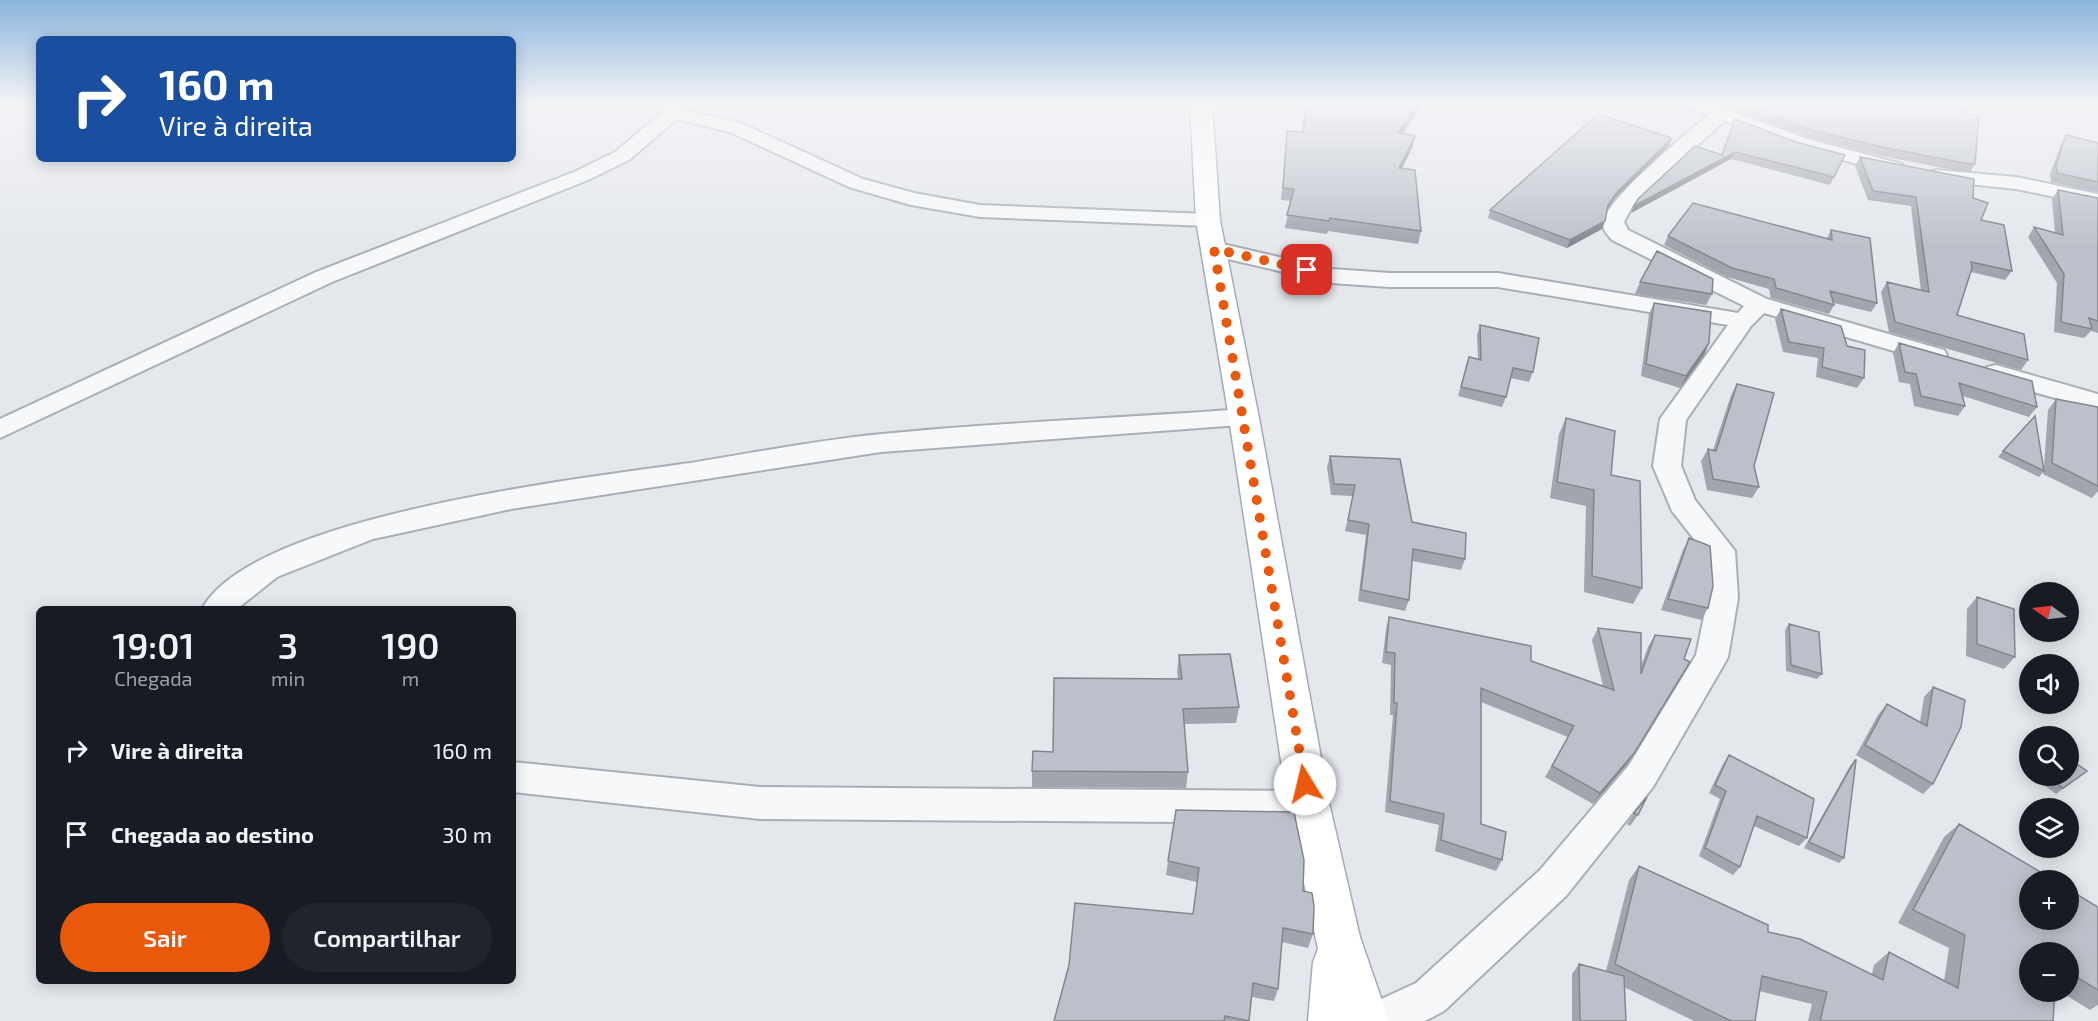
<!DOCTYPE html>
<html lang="pt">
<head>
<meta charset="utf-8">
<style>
  :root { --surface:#171b24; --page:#20242c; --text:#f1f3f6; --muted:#9ea1a6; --accent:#ea580c }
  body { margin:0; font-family:"Exo 2",sans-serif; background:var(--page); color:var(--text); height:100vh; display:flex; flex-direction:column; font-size:22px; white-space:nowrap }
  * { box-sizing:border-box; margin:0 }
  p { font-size:20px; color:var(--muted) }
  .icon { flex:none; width:33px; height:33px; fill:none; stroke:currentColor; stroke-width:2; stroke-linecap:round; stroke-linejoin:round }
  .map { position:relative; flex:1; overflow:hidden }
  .details { position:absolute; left:36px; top:606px; width:480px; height:378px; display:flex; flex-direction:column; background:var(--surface); border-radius:9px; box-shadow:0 3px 15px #0003 }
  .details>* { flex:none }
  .banner { position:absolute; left:36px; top:36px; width:480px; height:126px; border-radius:9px; box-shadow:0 3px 15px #0003; background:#1a4fa0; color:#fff; overflow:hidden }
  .needle { width:39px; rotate:284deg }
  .fabs { position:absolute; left:2019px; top:582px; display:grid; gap:12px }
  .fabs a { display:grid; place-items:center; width:60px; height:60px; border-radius:50%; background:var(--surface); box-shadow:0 3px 15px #0003; font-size:30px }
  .pin { position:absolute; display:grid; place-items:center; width:51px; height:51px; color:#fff; margin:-26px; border-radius:12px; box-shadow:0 3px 9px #0006 }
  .me { position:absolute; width:66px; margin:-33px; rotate:351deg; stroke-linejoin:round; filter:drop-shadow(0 0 4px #0008) }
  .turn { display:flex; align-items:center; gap:21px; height:126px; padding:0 24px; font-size:27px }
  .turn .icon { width:78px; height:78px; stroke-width:2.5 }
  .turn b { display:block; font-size:42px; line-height:51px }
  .eta { display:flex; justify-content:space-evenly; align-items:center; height:102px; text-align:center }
  .eta b { font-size:36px; font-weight:600; line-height:42px }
  .primary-button { display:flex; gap:12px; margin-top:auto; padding:12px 24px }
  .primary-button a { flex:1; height:69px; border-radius:36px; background:var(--accent); color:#fff; font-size:24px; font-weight:600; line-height:69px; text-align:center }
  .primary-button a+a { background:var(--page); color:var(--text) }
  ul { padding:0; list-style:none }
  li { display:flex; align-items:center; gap:18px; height:84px; padding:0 24px }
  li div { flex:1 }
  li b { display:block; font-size:22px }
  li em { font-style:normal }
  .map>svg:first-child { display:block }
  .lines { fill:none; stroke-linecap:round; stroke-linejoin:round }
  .street-casing { stroke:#a9aeb7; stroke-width:4 }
  .primary-casing { stroke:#a3abb8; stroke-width:3 }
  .street { fill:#f7f8fa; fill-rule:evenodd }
  .primary { fill:#fff; fill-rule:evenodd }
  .wall { fill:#a1a5ae }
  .shaded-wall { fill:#83868d }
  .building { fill:#bbc0ca; stroke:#83868d; stroke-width:1.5 }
  .route { stroke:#ea580c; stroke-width:10; stroke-dasharray:0 18 }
</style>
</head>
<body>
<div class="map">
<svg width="2098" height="1021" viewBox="0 0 2098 1021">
  <rect width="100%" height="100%" fill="#e4e7ec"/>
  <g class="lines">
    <!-- street casing -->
    <g class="street-casing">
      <path id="street" d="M666 104H684L683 110 743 124 863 179 914 193 980 205 1208 214 1216 215 1219 220 1216 225 1208 226 980 217 911 205 849 187 730 132 677 119 629 160 588 180 332 282 0 438V419L316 272 574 172 615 152 664 111Z
        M1687 104H1713L1807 139 1902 164 1905 168 1902 172H1888L1793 147 1724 121 1633 205 1624 222 1628 230 1767 299 1944 350 1947 355 1944 360 1935 363 1764 313 1751 326 1686 420 1681 466 1695 500 1735 551 1738 598 1728 657 1723 666 1653 787 1566 896 1444 1011 1425 1021H1360L1366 1006 1416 983 1540 870 1629 765 1696 655 1708 598 1705 553 1672 511 1653 466 1660 419 1728 325 1498 287H1390L1331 283 1206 254 1203 249 1206 244 1214 242 1331 269 1390 273H1498L1738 313 1744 306 1612 240C1608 235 1603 231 1603 224 1603 201 1688 133 1708 115L1690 108Z
        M1937 170 2016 177 2098 194V206L2016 189 1930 180 1927 176 1930 172Z
        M1996 365 2098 394V410L1987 379 1983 373 1987 367Z
        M1244 409 1253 412 1257 418 1253 424 881 452 511 509 373 539 277 577 237 609H202C252 515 586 478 690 463 753 453 818 440 882 434 1002 422 1124 418 1244 409Z
        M513 762 760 787 1309 791 1322 796 1327 807 1322 818 1309 823 760 819 513 792Z"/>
    </g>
    <!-- primary casing -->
    <g class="primary-casing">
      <path id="primary" d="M1190 104H1212L1220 220 1259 418 1330 807 1360 937 1389 1021H1308L1313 962 1318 949 1288 807 1229 418 1196 220Z"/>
    </g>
    <!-- street -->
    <use href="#street" class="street"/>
    <!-- primary -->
    <use href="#primary" class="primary"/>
  </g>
  <!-- wall -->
  <path class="wall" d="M1306 104H1423L1403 133 1415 136 1412 148 1402 169 1421 231 1418 244 1328 231 1327 234 1285 228 1291 201 1281 200 1286 143 1287 131 1302 132Z
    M1724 104H1967L1966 113 1975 164 1970 172 1959 171 1881 156 1808 137 1737 111 1738 108Z
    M2091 104H2098V108H2094Z
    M1735 119 1796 142 1845 155 1830 185 1731 159 1631 213 1634 206 1722 155Z
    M2066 135 2098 143V192L2051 182 2050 174 2061 144Z
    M1669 146 1615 198 1607 210 1602 229 1567 248 1488 218 1490 210Z
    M1860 157 1973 198 1981 220 2012 271 2005 280 1971 272 1957 315 2028 360 2021 370 1889 332 1881 292 1887 282 1921 291 1911 206 1868 200 1855 166Z
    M2058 190 2098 198V333L2091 331 2084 338 2054 332 2057 283 2028 237 2034 227 2055 233 2052 199Z
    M1831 230 1877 303 1871 312 1834 303V305L1829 314 1771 298 1769 289 1727 277 1664 245 1668 236 1827 238Z
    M1640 282 1712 294 1706 305 1635 294Z
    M1654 303 1709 343 1704 355 1680 388 1641 376 1649 314Z
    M1781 309 1847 346 1864 378 1857 388 1816 377 1818 358 1783 352 1775 319Z
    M1480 325 1533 372 1529 382 1510 378 1506 397 1502 407 1458 396 1469 357 1478 359 1477 335Z
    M1899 343 2037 407 2029 417 1963 396 1965 406 1958 416 1914 406 1910 384 1899 382 1893 353Z
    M1737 384 1759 487 1752 498 1707 490 1701 461 1708 449 1713 450 1731 395Z
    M2056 399 2098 407V491L2092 498 2043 474V472L2039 477 1998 457 2003 451 2044 466 2048 410Z
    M1566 418 1611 475 1642 588 1633 604 1584 592 1586 506 1550 498 1559 434Z
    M1330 456 1412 522 1465 559 1461 570 1412 561 1409 600 1405 611 1358 601 1366 535 1345 531 1353 496 1331 495 1327 467Z
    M1689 538 1708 608 1701 620 1661 610 1683 550Z
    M1977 597 2015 657 2004 669 1966 656 1967 609Z
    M1389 617 1531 661 1603 686 1592 640 1598 628 1641 666 1648 647 1655 635 1635 752 1627 764 1593 804 1545 777 1568 737 1481 702V824L1502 860 1496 871 1435 851 1439 825 1385 812 1393 715H1390L1391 665 1382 663 1386 629Z
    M1789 624 1822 674 1817 679 1786 671 1785 630Z
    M1179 655 1239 707 1236 723 1184 724 1188 772 1186 788 1032 787V771L1053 752 1178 679 1177 671Z
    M1933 687V784L1923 794 1856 755 1878 715 1887 704 1920 722 1924 697Z
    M1729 755 1807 838 1799 846 1754 826 1740 867 1733 875 1699 856 1720 799 1709 793 1723 764Z
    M1855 760 1844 858 1839 863 1804 848 1850 766Z
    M2087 771 2056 794 2032 776H2068Z
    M1176 810 1303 891 1313 934 1308 948 1282 942 1278 989 1274 1001 1252 997 1249 1021H1054L1193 914 1197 882 1166 875Z
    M1634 813 1638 815 1630 826 1627 824Z
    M1959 824 2098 907V1005L2090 1010 2061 992H2068V952H2030L2053 1021H1808L1812 1004 1759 991 1755 1021H1694L1624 987 1626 1021H1572V974L1579 964 1606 971 1629 880 1639 866 1768 932 1872 974 1874 965 1889 952 1944 981 1949 948 1898 923 1944 837Z"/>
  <!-- shaded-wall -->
  <path class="shaded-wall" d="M1418 104H1423L1395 144 1398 132Z
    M1415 136 1412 148 1396 180 1399 168Z
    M1672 138 1669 146 1615 198 1605 213 1608 205 1618 191Z
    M1735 152 1731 159 1631 213 1634 206Z
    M1605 221 1602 229 1567 248 1570 240Z
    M1709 343 1704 355 1680 388 1686 376Z
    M1635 752 1627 764 1593 804 1600 793Z"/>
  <!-- building -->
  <path class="building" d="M1306 104H1418L1398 132 1415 136 1399 168 1415 170 1421 231 1330 218 1329 221 1287 215 1294 189 1283 188 1287 131 1303 132Z
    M1742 104H1967L1966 113 1979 116 1975 164 1964 163 1886 148 1811 130Z
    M1598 114 1672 138 1618 191 1608 205 1605 221 1570 240 1490 210Z
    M1735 119 1796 142 1845 155 1834 177 1735 152 1634 206 1638 199 1695 146 1722 155Z
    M2066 135 2098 143V182L2057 173 2056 165Z
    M1860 157 1974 179 1973 198 1988 203 1981 220 2004 225 2012 271 1971 262 1972 268 1957 315 2024 334 2028 360 1895 322 1887 282 1929 292 1916 197 1873 191Z
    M2058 190 2098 198V321L2089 318 2092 329 2061 322 2064 274 2034 227 2063 235Z
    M1693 203 1832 240 1831 230 1870 238 1877 303 1830 291 1834 305 1776 288 1774 279 1732 268 1668 236Z
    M1657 251 1713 279 1712 294 1640 282Z
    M1654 303 1711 312 1709 343 1686 376 1646 364Z
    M1781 309 1841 326 1847 346 1865 350 1864 378 1822 367 1824 348 1789 342Z
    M1480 325 1539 338 1533 372 1513 368 1506 397 1461 387 1469 357 1481 360Z
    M1899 343 2032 381 2037 407 1959 383 1965 406 1921 396 1916 374 1905 372Z
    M1737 384 1774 393 1754 466 1759 487 1713 479 1708 449 1716 451Z
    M2056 399 2098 407V486L2052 463Z
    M2035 416 2044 471 2003 451Z
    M1566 418 1615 431 1611 475 1640 481 1642 588 1592 576 1594 490 1557 482Z
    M1330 456 1400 459 1412 522 1466 533 1465 559 1413 549 1409 600 1361 590 1369 524 1348 520 1355 485 1334 484Z
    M1689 538 1710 546 1713 586 1708 608 1668 599Z
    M1977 597 2014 609 2015 657 1977 644Z
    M1389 617 1531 646V661L1614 690 1598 628 1641 633V674L1655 635 1691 639 1684 659 1690 662 1635 752 1600 793 1552 766 1574 726 1481 688V824L1506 832 1502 860 1441 840 1444 814 1390 801 1397 703H1394L1395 653 1386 652Z
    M1789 624 1819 632 1822 674 1791 665Z
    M1230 654 1239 707 1183 709 1188 772 1032 771 1033 751 1053 752 1054 678 1182 679 1179 655Z
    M1933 687 1965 700 1961 727 1933 784 1865 745 1887 704 1927 726Z
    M1729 755 1814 799 1807 838 1757 816 1740 867 1705 848 1726 791 1715 785Z
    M2068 758 2087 771 2063 788 2046 776H2068Z
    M1855 760H1856L1844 858 1809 842Z
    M1647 797 1638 815 1634 813Z
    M1176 810 1294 812 1304 860 1303 891 1312 893 1314 906 1313 934 1283 928 1278 989 1253 983 1249 1021 1225 1016 1224 1021H1054L1069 965 1075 903 1193 914 1199 868 1168 861Z
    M1959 824 2054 880H2030V920H2068V889L2098 907V990L2068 972V952H2030V992H2055L2053 1021H1820L1827 992 1762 976 1755 1021H1731L1615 964 1639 866 1768 925V932L1800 939 1883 980 1889 952 1958 988 1965 935 1913 910Z
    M1579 964 1624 976 1626 1021H1580Z"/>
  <!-- sky -->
  <linearGradient id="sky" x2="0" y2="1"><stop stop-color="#8bb4dd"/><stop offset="0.42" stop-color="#f3f4f6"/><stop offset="1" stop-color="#f3f4f6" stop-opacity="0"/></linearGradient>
  <rect width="2098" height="247" fill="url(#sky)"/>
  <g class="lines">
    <!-- route -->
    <path class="route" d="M1305 784 1214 249 1307 270"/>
  </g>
</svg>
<div class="fabs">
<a><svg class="needle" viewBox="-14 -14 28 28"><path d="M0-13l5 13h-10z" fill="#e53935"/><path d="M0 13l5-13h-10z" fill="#9ea1a6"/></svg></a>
<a><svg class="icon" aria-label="sound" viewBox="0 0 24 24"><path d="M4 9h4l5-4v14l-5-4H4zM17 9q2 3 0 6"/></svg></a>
<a><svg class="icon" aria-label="search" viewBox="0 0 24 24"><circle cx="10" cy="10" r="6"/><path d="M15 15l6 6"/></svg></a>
<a><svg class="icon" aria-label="layers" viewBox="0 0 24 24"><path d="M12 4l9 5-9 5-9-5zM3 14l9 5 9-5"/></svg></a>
<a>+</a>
<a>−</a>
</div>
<div class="pin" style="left:1307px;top:270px;background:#d93025"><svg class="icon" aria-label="arrive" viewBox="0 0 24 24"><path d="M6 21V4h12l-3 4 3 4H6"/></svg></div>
<svg class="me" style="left:1305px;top:784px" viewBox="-20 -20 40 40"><circle r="19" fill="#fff"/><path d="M0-13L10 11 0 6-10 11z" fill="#ea580c"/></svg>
<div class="banner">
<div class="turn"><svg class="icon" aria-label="right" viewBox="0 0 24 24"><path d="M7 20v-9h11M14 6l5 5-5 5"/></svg><div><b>160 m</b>Vire à direita</div></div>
</div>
<section class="details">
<div class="eta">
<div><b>19:01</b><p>Chegada</p></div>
<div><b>3</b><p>min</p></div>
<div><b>190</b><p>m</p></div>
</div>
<ul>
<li><svg class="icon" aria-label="right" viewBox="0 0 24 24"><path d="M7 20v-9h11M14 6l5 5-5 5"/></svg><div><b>Vire à direita</b></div><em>160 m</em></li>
<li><svg class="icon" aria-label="arrive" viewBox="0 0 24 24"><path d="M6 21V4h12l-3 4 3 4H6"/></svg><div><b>Chegada ao destino</b></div><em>30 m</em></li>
</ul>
<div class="primary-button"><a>Sair</a><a>Compartilhar</a></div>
</section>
</div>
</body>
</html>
